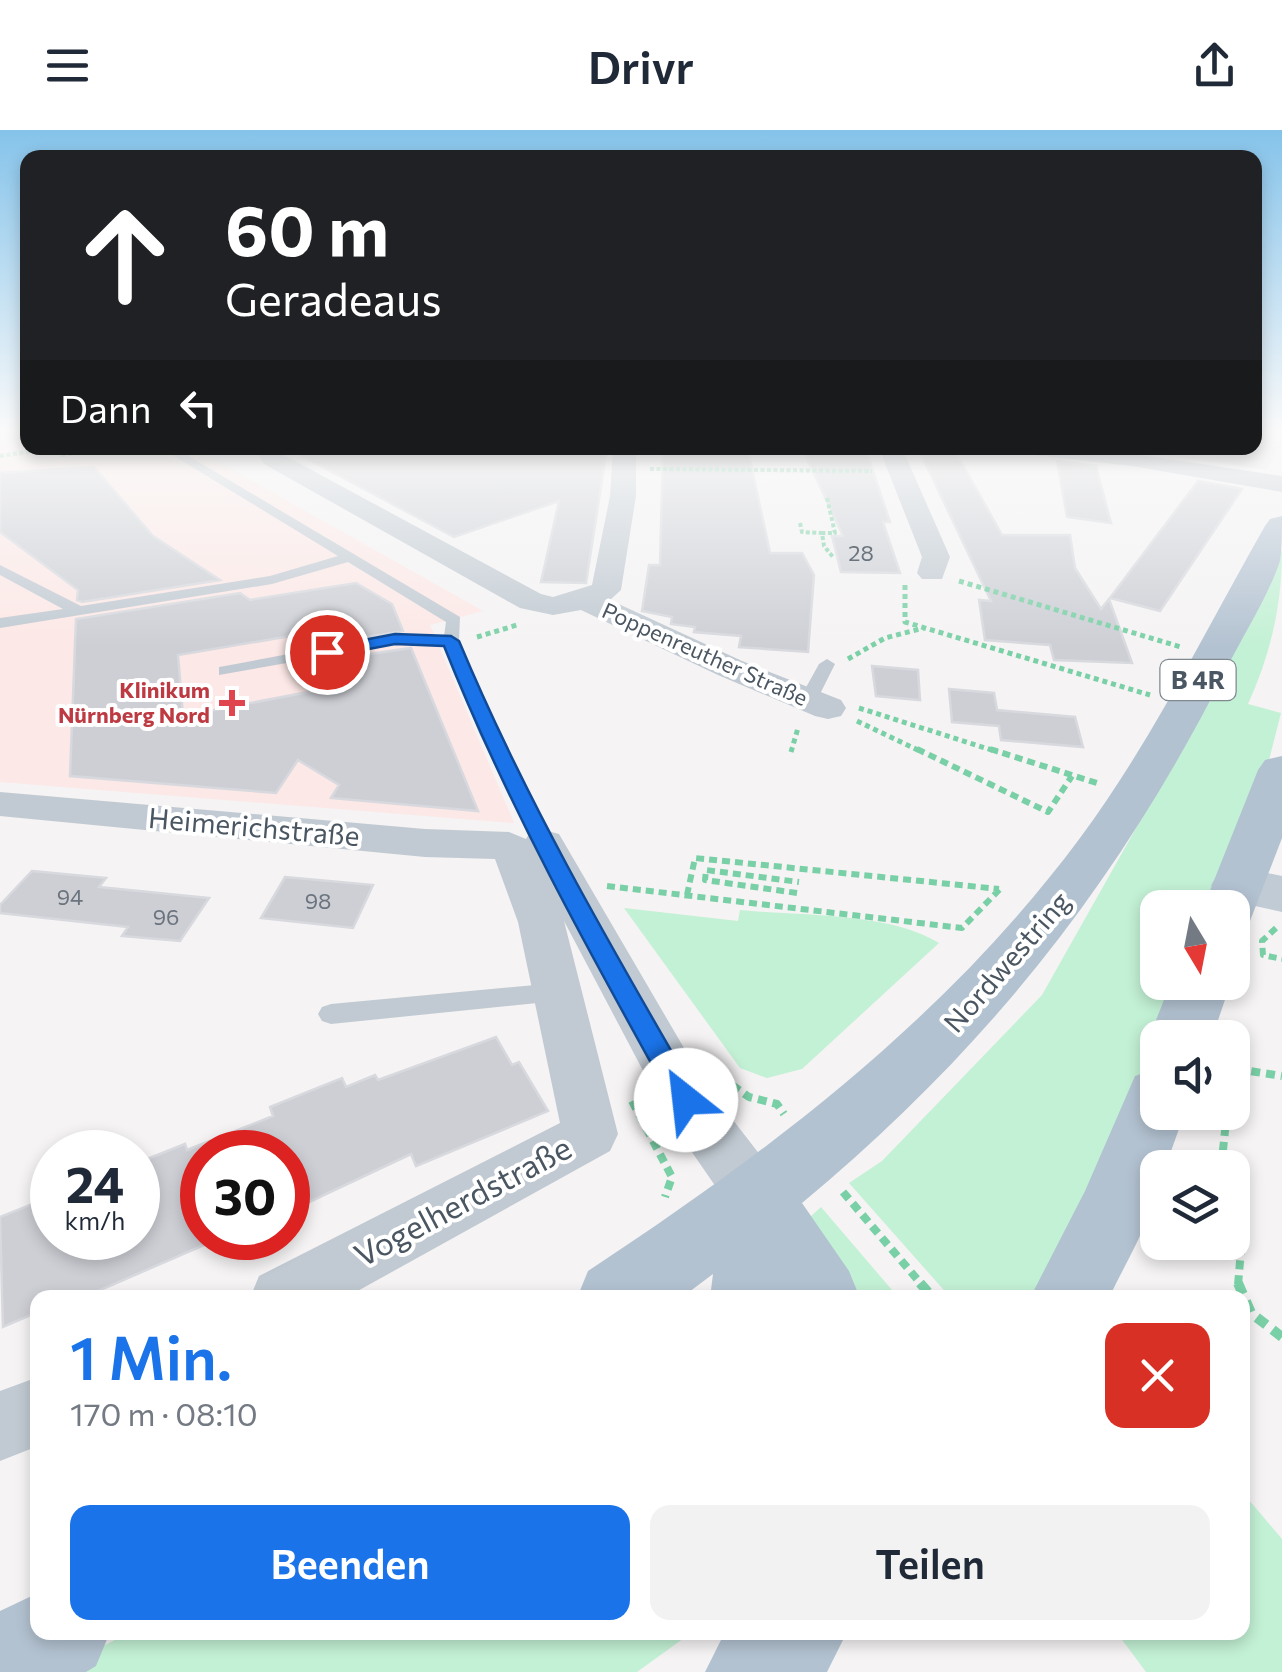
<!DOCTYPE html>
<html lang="de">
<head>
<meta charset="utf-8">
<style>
  :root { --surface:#fff; --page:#f2f2f3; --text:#1f2937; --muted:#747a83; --accent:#1a73e8 }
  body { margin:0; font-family:Commissioner,sans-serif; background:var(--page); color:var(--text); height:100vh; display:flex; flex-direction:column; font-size:38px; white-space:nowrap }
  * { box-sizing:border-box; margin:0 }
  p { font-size:32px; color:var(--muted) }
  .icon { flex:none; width:55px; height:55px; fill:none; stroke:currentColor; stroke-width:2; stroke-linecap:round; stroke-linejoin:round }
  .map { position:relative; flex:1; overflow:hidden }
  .side { position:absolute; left:30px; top:1160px; width:1220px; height:350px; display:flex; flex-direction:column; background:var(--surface); border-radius:20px; box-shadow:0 5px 15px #0003 }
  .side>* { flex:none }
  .hud { position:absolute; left:20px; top:20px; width:1242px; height:305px; border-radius:20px; box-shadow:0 5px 15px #0003; background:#202124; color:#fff; overflow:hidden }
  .needle { width:65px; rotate:170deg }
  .tools { position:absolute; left:1140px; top:760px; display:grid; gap:20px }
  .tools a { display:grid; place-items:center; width:110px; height:110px; border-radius:20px; background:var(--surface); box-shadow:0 5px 15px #0003; font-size:50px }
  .speed { position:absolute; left:30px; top:1000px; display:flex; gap:20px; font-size:50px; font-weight:700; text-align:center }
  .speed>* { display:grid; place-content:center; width:130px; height:130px; border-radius:50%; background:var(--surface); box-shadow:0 5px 15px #0003; line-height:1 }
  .speed small { font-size:25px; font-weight:400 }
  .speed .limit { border:15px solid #d22; background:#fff; color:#111 }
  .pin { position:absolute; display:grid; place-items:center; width:85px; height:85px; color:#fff; margin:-42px; border:5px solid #fff; border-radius:50%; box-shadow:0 2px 10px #0007 }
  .me { position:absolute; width:110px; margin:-55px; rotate:331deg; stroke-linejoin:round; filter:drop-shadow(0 0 8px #0008) }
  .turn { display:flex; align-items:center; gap:35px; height:210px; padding:0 40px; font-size:45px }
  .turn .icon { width:130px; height:130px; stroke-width:2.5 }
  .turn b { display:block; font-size:70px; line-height:85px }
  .then { display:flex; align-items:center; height:95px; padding:0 40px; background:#0003; gap:20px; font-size:38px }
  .round { display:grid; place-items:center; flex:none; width:105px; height:105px; border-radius:20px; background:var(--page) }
  .head { display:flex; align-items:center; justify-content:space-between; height:170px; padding:0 40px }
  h1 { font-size:60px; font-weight:600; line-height:75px; color:var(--accent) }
  .button { display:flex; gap:20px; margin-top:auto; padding:20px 40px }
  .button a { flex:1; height:115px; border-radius:20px; background:var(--accent); color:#fff; font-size:40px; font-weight:600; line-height:115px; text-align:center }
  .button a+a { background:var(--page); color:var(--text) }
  header { display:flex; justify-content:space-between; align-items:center; height:130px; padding:0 40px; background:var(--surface); font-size:45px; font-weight:600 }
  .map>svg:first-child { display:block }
  .education { fill:#e6e4e5 }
  .medical { fill:#fce8e6 }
  .green { fill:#c3f1d5 }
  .building { fill:#cdcfd5; stroke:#d7d9de; stroke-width:2.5 }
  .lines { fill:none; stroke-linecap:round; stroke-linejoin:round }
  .path-far4 { stroke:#7ad0a6; stroke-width:4; stroke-dasharray:4 2.5; stroke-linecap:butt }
  .path-far3 { stroke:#7ad0a6; stroke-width:5; stroke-dasharray:5 4; stroke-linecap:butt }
  .path-far2 { stroke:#7ad0a6; stroke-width:6; stroke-dasharray:8 5; stroke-linecap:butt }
  .path-far1 { stroke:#7ad0a6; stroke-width:8; stroke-dasharray:9 6; stroke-linecap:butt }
  .path { stroke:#7ad0a6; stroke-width:10; stroke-dasharray:12 8; stroke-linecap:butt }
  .lane { fill:#c1cad2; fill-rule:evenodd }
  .street { fill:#c1cad2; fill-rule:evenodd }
  .secondary { fill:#c1cbd6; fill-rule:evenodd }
  .primary { fill:#b3c2d1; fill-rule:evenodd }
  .route { fill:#1a73e8; stroke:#114b97; stroke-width:2.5 }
  .health-dot { fill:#e0444e; stroke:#fff; stroke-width:4 }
  .labels { text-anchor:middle; stroke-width:8; stroke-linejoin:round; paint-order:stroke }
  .number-label { font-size:22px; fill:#6b747e }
  .far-street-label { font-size:22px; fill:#4a5661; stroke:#fff }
  .far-health-label { font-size:22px; font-weight:bold; fill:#be3a42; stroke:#fff; text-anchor:end }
  .shield { fill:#fff; stroke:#808990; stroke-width:2.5 }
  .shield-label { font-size:25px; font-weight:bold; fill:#4a5661 }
  .street-label { font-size:28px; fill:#4a5661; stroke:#fff }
  .near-street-label { font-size:32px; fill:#4a5661; stroke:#fff }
</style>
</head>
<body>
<header><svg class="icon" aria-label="menu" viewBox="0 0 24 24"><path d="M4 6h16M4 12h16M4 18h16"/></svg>Drivr<svg class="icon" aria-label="share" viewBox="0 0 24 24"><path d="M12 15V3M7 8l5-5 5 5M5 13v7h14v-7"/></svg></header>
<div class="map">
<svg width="1282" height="1542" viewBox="0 0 1282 1542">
  <rect width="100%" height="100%" fill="#f5f3f3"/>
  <!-- education -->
  <path class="education" d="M1255 308 1282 312 1267 340 1120 318H1255Z"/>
  <!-- medical -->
  <path class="medical" d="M0 301H27L28 318H194L483 481 430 495 514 693 0 652Z"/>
  <!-- green -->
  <path class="green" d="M1282 420C1282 475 1271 523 1248 574L1281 583 1269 630 1209 777 1158 778V852L1178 853 1110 1019 1039 1167H950L849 1053 882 1031 1042 865 1157 661Z
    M624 778 738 791 740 780C799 786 889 782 939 813L802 939 767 948 740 938Z
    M821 1077 898 1167H854L810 1087Z
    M1243 1363 1282 1409V1542H1146L1117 1503 1242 1502Z
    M128 1503H691L637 1542H54Z"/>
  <!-- building -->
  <path class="building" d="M287 318H607L586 453 541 452 559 371 454 407Z
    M918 318 954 319 1002 405H1070L1075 438 1101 479 1109 469 1132 533 1054 530 1050 515 985 510 979 470 991 471Z
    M663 319 748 320 770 423H802L814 445 808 522 739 517 741 506 694 502 695 497 671 494 672 487 642 481 649 435H660Z
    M804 322 867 323 890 392H883L900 443 841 442 832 406H843Z
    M1057 331 1096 336 1111 393 1067 387Z
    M94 337 153 406 220 450 82 472 77 470 78 460 0 402V343Z
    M1198 351 1242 359 1160 481 1110 468Z
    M356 453 392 474 403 501 317 515 314 502 178 525 183 586 329 558 322 531 411 518 478 681 331 668 339 655 298 630 276 663 70 646 76 489 240 463 250 470Z
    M872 536 918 540 920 570 876 566Z
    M949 559 994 563 997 580 1075 587 1083 617 1001 610 999 596 952 592Z
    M32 741 106 748 99 757 209 768 180 811 122 806 128 797 0 783V775Z
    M285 747 373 755 353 798 261 788Z
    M496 907 512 935 519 932 548 981 416 1036 411 1024 288 1082V1022H202V1108H220L82 1168H38V1182L3 1197 0 1087 52 1066V1108H138V1037L148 1033 147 1029 185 1014 187 1020 273 986 270 977 342 948 346 957 375 945 378 950Z"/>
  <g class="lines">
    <!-- path-far4 -->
    <path class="path-far4" d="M0 326 54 318 62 325 86 322
      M650 339 872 341
      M827 368 835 403H822L824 416 833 427
      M800 393 802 402 822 403"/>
    <!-- path-far3 -->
    <path class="path-far3" d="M959 451 1181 517
      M905 455V492L1150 565
      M477 507 517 495
      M848 529 885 508 924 498
      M859 578 998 622
      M857 591 922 622
      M791 622 798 598"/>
    <!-- path-far2 -->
    <path class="path-far2" d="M917 619 1048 682 1072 646
      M990 619 1100 654
      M607 756 962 798 1000 759
      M797 763 705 750 706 740 799 752
      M687 765 695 728 999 759
      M1276 798 1262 811 1263 825 1282 829"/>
    <!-- path-far1 -->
    <path class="path-far1" d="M732 955 749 967 777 974 784 984
      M1232 961 1236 949 1250 941 1282 946
      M632 971 672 1047 665 1067
      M1227 982 1223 1020 1228 1038
      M1232 1056 1241 1120 1238 1155
      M843 1062 922 1155"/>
    <!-- path -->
    <path class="path" d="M920 1153 933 1168
      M1238 1153 1251 1183 1282 1207"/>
    <!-- lane -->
    <path class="lane" d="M161 318H175L460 487 459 511 497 603 555 714 551 719 544 721 533 714 479 603 445 516 395 514 219 545V537L225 536 395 504 444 506 446 492 348 432 272 454 0 498V488L63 479 0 445V435L81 476 270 446 338 426Z
      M827 529 835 534 817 570 808 575 802 574 799 570 819 534Z
      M557 853 566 855 569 862 566 869 557 871 331 894 322 891 318 884 322 877 331 874Z"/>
    <!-- street -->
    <path class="street" d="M254 318H277L282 324 541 464 553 467 592 455 610 366 613 318H636V366L621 460 610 470 742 531 841 570 846 578 841 586 828 589 815 586 718 545 581 480 553 485 520 478 264 334Z
      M879 318H902L950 427 942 449H922L917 443 922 427Z
      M1022 318H1093L1282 346V362L1132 336 1034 325Z
      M0 662 425 699 509 702 526 709 529 704 544 700 559 704 705 954 778 1048 787 1067 778 1086 757 1093 736 1086 667 986 564 791 618 1004 610 1021 345 1168H250L259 1146 560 993 518 792 495 729 425 727 0 686Z
      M38 1247V1316L0 1331V1261Z"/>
    <!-- secondary -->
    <path class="secondary" d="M1238 737 1282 746V782L1219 768 1211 755 1219 742Z"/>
    <!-- primary -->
    <path class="primary" d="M1282 386C1282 400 1282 419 1280 431 1267 469 1243 505 1226 540 1117 755 987 919 802 1073L849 1141 860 1168H710L713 1144 681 1168H577L588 1141C772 1020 947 887 1080 708 1152 611 1205 501 1265 396L1270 389Z
      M1282 626V708L1250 791 1232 796V778H1203L1258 640 1265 630Z
      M1171 852H1231L1212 908H1158V925L1149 908Z
      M1158 938V982H1185L1165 1038H1158C1158 1083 1128 1127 1109 1168H1030L1085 1061 1135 946Z
      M38 1463V1502H110L96 1536 86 1542H0V1481Z
      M725 1502H847L827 1542H705Z"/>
  </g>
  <!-- sky -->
  <linearGradient id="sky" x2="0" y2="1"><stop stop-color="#85c3ea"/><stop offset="0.58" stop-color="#fafafa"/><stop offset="1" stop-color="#fafafa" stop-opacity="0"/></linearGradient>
  <rect width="1282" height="517" fill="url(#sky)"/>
  <!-- route -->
  <path class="route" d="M395 504 451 506 459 511C525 669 610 815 695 962L700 970 695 978 686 982 676 978C592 827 508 677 444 516L395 514 327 527 319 522 327 517Z"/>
  <!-- markers -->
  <path class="health-dot" d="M227 558h10v10h10v10h-10v10h-10v-10h-10v-10h10z"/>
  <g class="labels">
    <!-- number labels -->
    <g class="number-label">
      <text x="861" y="431">28</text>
      <text x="70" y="775">94</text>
      <text x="318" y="779">98</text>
      <text x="166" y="795">96</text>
    </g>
    <!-- far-street labels -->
    <g class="far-street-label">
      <text transform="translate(705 524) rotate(24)" y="8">Poppenreuther Straße</text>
    </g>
    <!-- far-health labels -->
    <g class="far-health-label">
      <text x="210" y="568">Klinikum<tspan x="210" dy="25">Nürnberg Nord</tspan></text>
    </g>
    <!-- shield labels -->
    <rect class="shield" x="1160.5" y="530" width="75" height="40" rx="8"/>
    <g class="shield-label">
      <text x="1198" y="559">B 4R</text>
    </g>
    <!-- street labels -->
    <g class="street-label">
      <text transform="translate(254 697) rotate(5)" y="10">Heimerichstraße</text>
      <text transform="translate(1007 832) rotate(-49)" y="10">Nordwestring</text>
    </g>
    <!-- near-street labels -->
    <g class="near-street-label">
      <text transform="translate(463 1072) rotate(-28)" y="11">Vogelherdstraße</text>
    </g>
  </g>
</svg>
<div class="tools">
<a><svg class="needle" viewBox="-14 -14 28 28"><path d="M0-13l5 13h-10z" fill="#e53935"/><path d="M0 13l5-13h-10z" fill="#747a83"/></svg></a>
<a><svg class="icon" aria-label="sound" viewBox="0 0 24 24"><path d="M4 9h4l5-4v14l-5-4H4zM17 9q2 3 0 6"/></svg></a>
<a><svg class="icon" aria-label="layers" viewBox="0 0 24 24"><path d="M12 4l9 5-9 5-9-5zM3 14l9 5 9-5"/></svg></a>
</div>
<div class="speed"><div>24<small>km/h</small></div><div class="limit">30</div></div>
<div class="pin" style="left:327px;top:522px;background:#d93025"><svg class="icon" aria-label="arrive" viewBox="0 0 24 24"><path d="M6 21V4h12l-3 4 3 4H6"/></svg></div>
<svg class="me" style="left:686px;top:970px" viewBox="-20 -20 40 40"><circle r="19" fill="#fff"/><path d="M0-13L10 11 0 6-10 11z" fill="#1a73e8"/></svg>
<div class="hud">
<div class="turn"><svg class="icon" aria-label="ahead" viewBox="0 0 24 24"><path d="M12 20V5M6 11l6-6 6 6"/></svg><div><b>60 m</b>Geradeaus</div></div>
<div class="then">Dann<svg class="icon" aria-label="left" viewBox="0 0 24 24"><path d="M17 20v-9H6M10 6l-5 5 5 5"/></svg></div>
</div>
<section class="side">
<div class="head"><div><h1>1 Min.</h1><p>170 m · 08:10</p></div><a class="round" style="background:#d93025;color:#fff"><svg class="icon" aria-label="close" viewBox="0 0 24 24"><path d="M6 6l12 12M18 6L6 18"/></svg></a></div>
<div class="button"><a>Beenden</a><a>Teilen</a></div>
</section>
</div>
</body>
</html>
